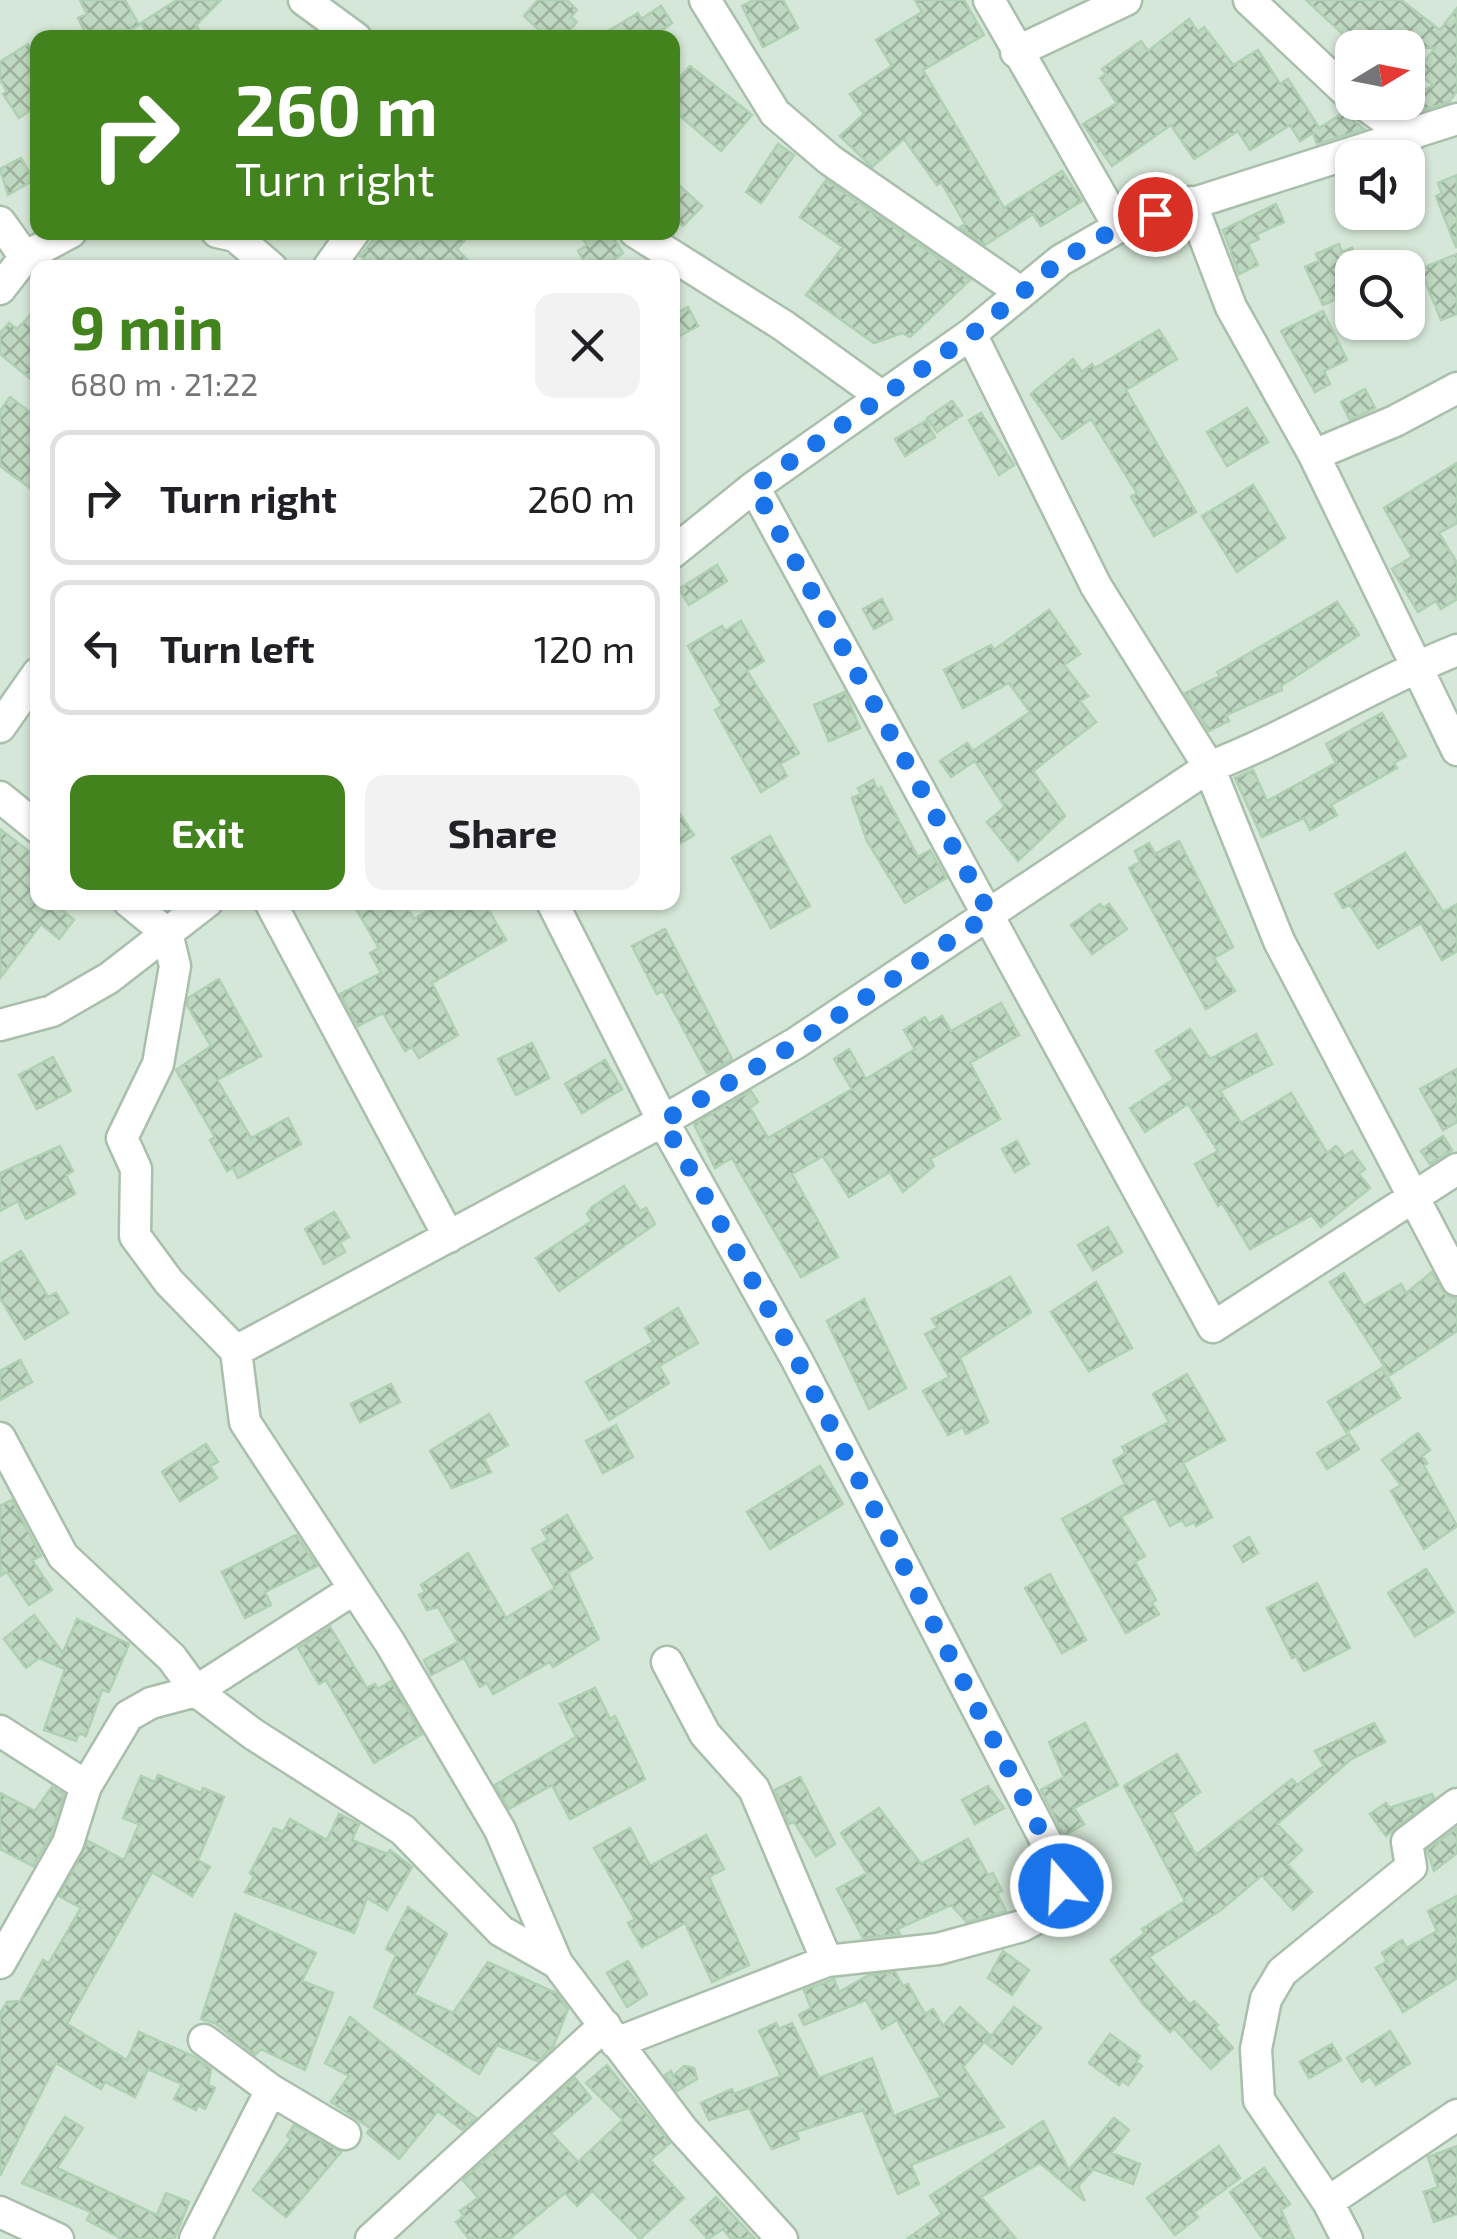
<!DOCTYPE html>
<html lang="en">
<head>
<meta charset="utf-8">
<style>
  :root { --surface:#fff; --page:#f2f2f2; --text:#202124; --muted:#757577; --line:#e0e0e0; --accent:#42831e }
  body { margin:0; font-family:"Exo 2",sans-serif; background:var(--page); color:var(--text); height:100vh; display:flex; flex-direction:column; font-size:38px; white-space:nowrap }
  * { box-sizing:border-box; margin:0 }
  p { font-size:32px; color:var(--muted) }
  .icon { flex:none; width:55px; height:55px; fill:none; stroke:currentColor; stroke-width:2; stroke-linecap:round; stroke-linejoin:round }
  .map { position:relative; flex:1; overflow:hidden }
  .details { position:absolute; left:30px; top:260px; width:650px; height:650px; display:flex; flex-direction:column; background:var(--surface); border-radius:20px; box-shadow:0 2px 8px #0004 }
  .details>* { flex:none }
  .top-card { position:absolute; left:30px; top:30px; width:650px; height:210px; border-radius:20px; box-shadow:0 2px 8px #0004; background:#42831e; color:#fff; overflow:hidden }
  .needle { width:65px; rotate:80deg }
  .controls { position:absolute; left:1335px; top:30px; display:grid; gap:20px }
  .controls a { display:grid; place-items:center; width:90px; height:90px; border-radius:20px; background:var(--surface); box-shadow:0 2px 8px #0004; font-size:50px }
  .pin { position:absolute; display:grid; place-items:center; width:85px; height:85px; color:#fff; margin:-42px; border:5px solid #fff; border-radius:50%; box-shadow:0 2px 10px #0007 }
  .me { position:absolute; width:110px; margin:-55px; rotate:341deg; stroke-linejoin:round; filter:drop-shadow(0 0 8px #0008) }
  .turn { display:flex; align-items:center; gap:35px; height:210px; padding:0 40px; font-size:45px }
  .turn .icon { width:130px; height:130px; stroke-width:2.5 }
  .turn b { display:block; font-size:70px; line-height:85px }
  .round { display:grid; place-items:center; flex:none; width:105px; height:105px; border-radius:20px; background:var(--page) }
  .summary { display:flex; align-items:center; justify-content:space-between; height:170px; padding:0 40px }
  h1 { font-size:60px; font-weight:700; line-height:75px; color:var(--accent) }
  .primary-button { display:flex; gap:20px; margin-top:auto; padding:20px 40px }
  .primary-button a { flex:1; height:115px; border-radius:20px; background:var(--accent); color:#fff; font-size:40px; font-weight:700; line-height:115px; text-align:center }
  .primary-button a+a { background:var(--page); color:var(--text) }
  ul { padding:0; list-style:none }
  li { display:flex; align-items:center; gap:30px; height:135px; margin:0 20px 15px; padding:0 20px; border:5px solid var(--line); border-radius:20px }
  li div { flex:1 }
  li b { display:block; font-size:38px }
  li em { font-style:normal }
  .map>svg:first-child { display:block }
  .residential { fill:#d5e7d8; fill-rule:evenodd }
  .building { fill:url(#building-cross-hatch); stroke:#afd0b2; stroke-width:2.5 }
  .lines { fill:none; stroke-linecap:round; stroke-linejoin:round }
  .minor-casing { stroke:#a9bfac; stroke-width:35 }
  .minor { stroke:#fff; stroke-width:30 }
  .route { stroke:#1a73e8; stroke-width:18; stroke-dasharray:0 32.4 }
</style>
</head>
<body>
<div class="map">
<svg width="1457" height="2239" viewBox="0 0 1457 2239">
  <defs>
    <pattern id="building-cross-hatch" width="8" height="8" patternUnits="userSpaceOnUse" patternTransform="scale(2.5)"><rect width="8" height="8" fill="#bfd8c1"/><path d="M0 0l8 8M0 8l8-8" fill="none" stroke="#9cb19e"/></pattern>
  </defs>
  <rect width="100%" height="100%" fill="#e7f3e9"/>
  <!-- residential -->
  <path class="residential" d="M0 0H1457V2239H0ZM38 38H672V232H38ZM1352 48H1408V102H1352ZM1352 158H1408V212H1352ZM38 268H672V902H38ZM1352 268H1408V322H1352Z"/>
  <!-- building -->
  <path class="building" d="M80 0H125L139 25 115 38H88L78 18 87 14Z
    M177 0H221L196 25 204 38H150L141 23Z
    M538 0H567L577 10 571 17 577 22 563 38H548L524 16Z
    M754 0H783L798 28 763 47 742 6Z
    M915 0H964L984 35 923 70 1004 208 1062 171 1082 201 1041 226 1033 214 985 245 960 227 965 224 941 182 937 185 904 139 872 167 840 136 864 114 850 94 892 66 876 40 922 12Z
    M1306 0H1401L1440 30 1457 8V91L1449 102 1410 114 1399 105 1433 85 1416 72 1435 48H1358Z
    M661 6 672 23 652 38H597L638 13 641 19Z
    M1189 19 1198 32 1204 27 1233 65 1258 50 1280 84 1288 79 1319 128 1343 113 1364 129 1317 144 1313 133 1300 141 1290 125 1250 150 1238 131 1194 159 1171 125 1112 166 1083 124 1117 103 1100 78 1106 74 1102 69 1141 41 1148 51Z
    M28 44 38 59V105L19 118 3 94 7 91 0 80V62Z
    M690 66 752 115 721 151 672 109V86Z
    M778 144 794 155 761 203 746 192Z
    M21 158 34 180 8 195 0 169Z
    M1457 175V247H1456L1436 196 1442 193 1438 183Z
    M672 179 702 206 683 226 672 216Z
    M826 180 970 280 910 337 902 333 874 343 806 295 843 247 800 217Z
    M1276 204 1284 222 1257 234 1259 239 1248 244 1258 265 1239 274 1223 230Z
    M380 232H408L419 242 435 232H472L457 249 475 268H374L360 256Z
    M593 232H609L623 253 601 268H588L578 251 587 245 583 239Z
    M1339 244 1342 252 1352 248 1359 268H1352V292L1323 305 1305 267 1319 261 1316 254Z
    M1457 254V314L1441 320 1420 269Z
    M38 307V385L0 354V333L9 323 17 329Z
    M688 307 698 326 672 340V316Z
    M1323 311 1347 360 1324 371 1330 384 1315 392 1281 331Z
    M1159 330 1177 359 1126 390 1196 512 1154 536 1131 497 1137 493 1091 419 1062 439 1031 394 1073 359 1082 372 1092 364 1095 368Z
    M1365 389 1375 408 1350 420 1341 402Z
    M10 397 38 418V494L0 466V411Z
    M952 401 962 415 937 432 927 418Z
    M1247 408 1268 442 1227 466 1207 432Z
    M981 413 1014 465 999 475 969 420Z
    M926 421 935 437 905 456 895 439Z
    M1457 463V523L1439 533 1457 563V599L1441 609 1436 601 1418 612 1392 569 1412 557 1384 508Z
    M1253 485 1285 538 1237 572 1202 516Z
    M717 565 727 581 689 605 679 589Z
    M882 599 892 619 874 629 863 609Z
    M1337 602 1359 635 1281 686 1282 690 1226 715 1229 721 1209 731 1185 693 1220 676 1217 672Z
    M1049 610 1080 654 1064 665 1088 696 1080 701 1096 722 1033 771 1065 816 1018 861 987 822 1005 807 975 761 951 777 940 761 967 743 973 751 1030 712 1009 683 963 708 944 670 991 645 994 650Z
    M741 621 764 661 747 671 799 753 780 764 787 776 761 792 715 710 722 706 688 646 722 626 725 631Z
    M845 692 860 728 829 741 814 705Z
    M1382 713 1406 756 1394 763 1397 768 1331 805 1337 815 1310 830 1304 818 1262 837 1235 778 1253 770 1267 801 1336 763 1326 744Z
    M873 780 878 790 881 787 918 857 930 850 946 878 905 903 867 841 852 798 861 794 858 788Z
    M672 802 694 835 672 848Z
    M0 829 38 858V902H53L74 920 59 939 41 924 0 978Z
    M770 836 810 906 771 928 732 858Z
    M1179 841 1233 947 1214 958 1235 991 1206 1009 1129 868 1140 862 1135 851 1149 843 1155 854Z
    M1405 853 1443 912 1457 904V951L1442 960 1421 923 1378 948 1350 905 1343 908 1335 894Z
    M352 902H404L414 919 442 902H484L506 940 432 983 458 1035 419 1058 412 1047 405 1051 383 1013 358 1026 340 994 381 973 370 953 379 948Z
    M1100 904 1103 908 1109 904 1127 929 1092 954 1071 925Z
    M665 929 732 1059 707 1073 663 991 657 994 632 946Z
    M219 979 261 1056 217 1080 251 1138 288 1118 301 1144 238 1178 233 1168 227 1171 210 1140 215 1137 176 1070 211 1046 187 1005 188 998Z
    M1001 1003 1019 1035 970 1063 1000 1119 930 1159 934 1166 903 1192 890 1172 849 1197 823 1156 792 1174 838 1257 801 1277 732 1158 715 1168 694 1124 751 1091 758 1102 750 1108 768 1138 852 1089 834 1059 849 1049 866 1079 915 1049 904 1030 925 1017 929 1024 942 1016 951 1031Z
    M1190 1029 1210 1059 1256 1034 1272 1064 1220 1091 1241 1123 1291 1093 1327 1153 1336 1146 1345 1156 1352 1151 1365 1169 1359 1174 1370 1188 1321 1227 1312 1215 1250 1249 1222 1203 1218 1206 1195 1164 1218 1151 1188 1104 1145 1132 1130 1108 1174 1079 1156 1051Z
    M532 1043 549 1078 516 1095 498 1059Z
    M53 1057 71 1091 37 1109 19 1075Z
    M605 1060 622 1089 582 1113 565 1084Z
    M1457 1069V1122L1443 1130 1420 1089Z
    M1443 1136 1452 1150 1430 1164 1421 1151Z
    M1017 1141 1029 1164 1015 1172 1002 1149Z
    M60 1146 73 1171 66 1175 75 1194 26 1219 18 1201 0 1211V1173Z
    M624 1186 640 1211 646 1208 655 1224 559 1291 536 1258 592 1221 587 1214 592 1207Z
    M334 1212 349 1237 340 1242 345 1252 324 1264 305 1229Z
    M1108 1227 1122 1252 1093 1270 1078 1245Z
    M21 1251 48 1297 56 1293 68 1313 25 1339 0 1298V1264Z
    M1432 1272 1446 1295 1457 1299V1331L1390 1375 1330 1282 1344 1273 1364 1306 1401 1284 1406 1293Z
    M1010 1277 1031 1312 960 1358 988 1422 966 1434 963 1427 948 1435 923 1391 949 1377 925 1334 937 1328 932 1319Z
    M1096 1282 1132 1348 1089 1371 1051 1312Z
    M864 1299 906 1388 869 1409 827 1321Z
    M678 1308 698 1343 659 1366 669 1383 609 1420 586 1382 653 1342 645 1328Z
    M20 1360 32 1382 0 1400V1371Z
    M1382 1368 1400 1398 1346 1432 1328 1402Z
    M1187 1374 1225 1440 1183 1463 1212 1517 1196 1526 1194 1522 1186 1526 1182 1520 1170 1526 1155 1498 1121 1517 1145 1556 1135 1562 1156 1600 1152 1603 1159 1614 1126 1633 1062 1519 1125 1484 1113 1461 1126 1453 1122 1447 1169 1422 1153 1394Z
    M391 1384 400 1402 360 1422 351 1404Z
    M489 1414 508 1445 484 1459 491 1472 452 1488 430 1451Z
    M616 1425 633 1457 603 1473 586 1441Z
    M1418 1433 1430 1450 1422 1456 1427 1463 1424 1466 1457 1526 1424 1549 1391 1491 1401 1485 1382 1460Z
    M1349 1434 1359 1449 1327 1469 1317 1453Z
    M206 1444 218 1462 210 1466 217 1478 180 1501 162 1472Z
    M820 1466 843 1504 770 1549 747 1512Z
    M12 1500 41 1556 32 1560 52 1590 29 1605 7 1572 0 1576V1506Z
    M567 1515 592 1558 568 1573 599 1639 553 1667 550 1662 493 1694 487 1683 480 1687 464 1658 431 1675 424 1660 458 1642 438 1607 427 1610 419 1595 425 1592 421 1585 468 1553 506 1618 555 1588 532 1549 548 1540 542 1530Z
    M296 1535 317 1566 265 1592 271 1605 245 1618 222 1572Z
    M1249 1537 1258 1553 1243 1562 1234 1546Z
    M1426 1569 1454 1612 1415 1636 1388 1593Z
    M1050 1574 1086 1640 1062 1653 1025 1588Z
    M1317 1583 1350 1648 1304 1671 1296 1656 1292 1658 1267 1608Z
    M34 1615 63 1653 77 1619 129 1644 109 1692 102 1690 86 1736 79 1733 76 1741 44 1730 65 1669 39 1658 26 1668 4 1639Z
    M330 1627 367 1688 375 1684 378 1689 391 1681 422 1734 374 1763 326 1680 319 1684 298 1648Z
    M595 1688 610 1719 615 1716 645 1779 570 1819 552 1785 509 1809 495 1785 576 1737 560 1704Z
    M1085 1723 1118 1785 1074 1808 1084 1824 1064 1836 1041 1790 1064 1777 1049 1742Z
    M1374 1723 1385 1742 1350 1760 1277 1824 1302 1850 1287 1864 1312 1892 1293 1910 1262 1875 1221 1910 1149 1957 1190 2005 1194 2001 1218 2025 1215 2028 1233 2048 1211 2069 1174 2028 1170 2032 1143 2004 1111 1960 1145 1933 1142 1929 1185 1901 1124 1786 1177 1754 1200 1792 1172 1813 1196 1855 1292 1779 1297 1785 1324 1766 1315 1751Z
    M158 1775 201 1793 203 1788 224 1797 198 1860 210 1867 192 1896 152 1872 67 2024 127 2060 139 2032 195 2057 211 2069 208 2085 215 2088 205 2109 198 2105 196 2110 174 2099 182 2084 148 2069 135 2097 105 2082 101 2089 56 2063 0 2176V2014L7 2002 20 2001 43 1960 49 1963 81 1908 59 1896 88 1841 124 1860 139 1824 123 1818 141 1776 155 1782Z
    M800 1777 835 1844 816 1856 794 1822 789 1824 775 1790Z
    M988 1786 1004 1808 975 1824 962 1800Z
    M52 1787 64 1794 51 1835 33 1866 0 1849V1793L35 1811Z
    M1432 1794 1434 1798 1386 1836 1370 1814 1386 1803 1389 1808Z
    M879 1808 921 1864 968 1839 988 1875 993 1873 1002 1891 997 1893 1006 1911 967 1922 951 1905 897 1929 900 1934 863 1938 837 1889 867 1873 841 1833Z
    M339 1814 359 1824 352 1840 387 1854 390 1850 412 1867 387 1910 367 1898 354 1933 245 1892 254 1876 250 1873 274 1828 283 1832 290 1819 327 1840Z
    M630 1828 650 1866 706 1835 724 1869 709 1877 749 1965 712 1982 685 1923 642 1947 628 1923 635 1919 594 1848Z
    M1457 1828V1853L1434 1871 1427 1850Z
    M1457 1896V1978L1403 2012 1376 1968 1387 1961 1382 1953 1402 1940 1407 1948 1437 1931 1428 1911Z
    M408 1907 447 1934 414 1995 453 2013 488 1962 556 1993 568 2009 553 2047 538 2061 497 2045 479 2074 374 2007 396 1955 386 1949Z
    M235 1914 316 1953 302 1981 333 1993 305 2070 261 2049 255 2055 215 2023 201 2019Z
    M1003 1951 1029 1970 1012 1995 988 1978Z
    M628 1961 647 1994 627 2007 607 1973Z
    M895 1972 903 1986 908 1984 925 2014 933 2009 943 2026 960 2007 990 2035 963 2067 1004 2127 911 2165 919 2184 898 2194 863 2110 796 2132 799 2139 772 2149 749 2108 709 2120 701 2103 732 2089 734 2094 781 2076 759 2031 776 2023 779 2029 792 2023 819 2078 872 2058 894 2116 941 2097 897 2020 882 2029 866 2000 804 2025 799 2015 811 2008 804 1990 834 1979 839 1992 869 1975Z
    M1014 2007 1041 2028 1012 2064 986 2043Z
    M350 2017 452 2100 476 2118 462 2130 438 2111 399 2159 367 2133 370 2128 331 2102 349 2076 325 2063Z
    M1390 2031 1410 2063 1376 2085 1370 2076 1362 2082 1347 2058Z
    M1110 2034 1140 2056 1136 2062 1142 2066 1128 2085 1122 2081 1119 2085 1089 2063Z
    M1332 2044 1341 2060 1309 2078 1300 2062Z
    M607 2065 670 2143 650 2160 684 2198 640 2239 592 2191 577 2206 565 2193 509 2239H469L456 2222 464 2216 460 2211 478 2198 463 2180 575 2078 591 2098 551 2133 578 2162 623 2120 586 2083Z
    M684 2066 694 2068 697 2079 677 2091 665 2075 671 2071 673 2076Z
    M65 2117 83 2128 57 2168 157 2215 166 2193 189 2202 174 2239H122L87 2220 91 2212 22 2183Z
    M1114 2118 1129 2130 1111 2153 1140 2164 1133 2184 1087 2167 1092 2171 1078 2186 1085 2201 1040 2163 981 2197 1016 2239H907L942 2214 930 2196 1043 2121 1069 2170Z
    M294 2125 341 2152 286 2217 253 2190 291 2139 287 2136Z
    M1219 2146 1240 2178 1194 2212 1198 2217 1175 2235 1147 2198Z
    M1457 2146V2214L1434 2222 1424 2192 1438 2187 1428 2157Z
    M1264 2168 1290 2204 1281 2210 1294 2239H1263L1230 2192Z
    M716 2197 755 2239H731L723 2229 708 2239 691 2220Z"/>
  <g class="lines">
    <!-- minor casing -->
    <g class="minor-casing">
      <path id="minor" d="M304 0 356 38
        M705 0 775 113 830 160 1019 291
        M989 0 1119 227
        M1249 0 1352 97
        M1016 52 1126 0
        M1361 102 1410 137
        M1191 202 1231 307 1314 455 1457 750
        M0 222 25 257
        M217 232 235 236 272 268
        M635 232 784 326 881 396
        M328 268 354 232
        M0 289 25 257 71 232
        M971 334 1096 586 1209 767 1279 941 1457 1280
        M1314 455 1395 421 1457 388
        M754 487 1213 1327 1457 1169
        M672 553 754 487 971 334 1061 260 1119 227 1457 119
        M0 727 38 673
        M0 797 38 828
        M129 902 167 933 175 966 158 1064 122 1138 136 1169 135 1236 169 1282 236 1351 245 1422 390 1643 500 1830 557 1963 683 2130 782 2239
        M270 902 449 1237
        M552 902 663 1121 798 1362 1054 1857 1061 1886 1041 1916 1022 1926 938 1949 827 1961 616 2043
        M0 1025 52 1011 109 978 207 902
        M236 1351 663 1121 796 1043 1209 767C1295 734 1372 684 1457 650
        M0 1438 63 1556 172 1658 196 1691 253 1734 403 1830 501 1931 557 1963
        M667 1662 705 1734 754 1789 827 1961
        M0 1731 86 1786
        M0 1963 68 1843 86 1786 128 1716 151 1703 196 1691 354 1589
        M204 2040 271 2090 345 2134
        M1328 2202 1457 2115
        M0 2212 58 2239
        M195 2239 271 2090
        M371 2239 605 2025
        M1347 2239 1328 2202 1259 2100 1256 2049 1266 1999 1282 1972 1411 1867 1407 1842 1457 1804"/>
    </g>
    <!-- minor -->
    <use href="#minor" class="minor"/>
  </g>
  <g class="lines">
    <!-- route -->
    <path class="route" d="M1061 1886 1054 1857 798 1362 663 1121 796 1044 990 914 754 487 972 334 1061 260 1119 227 1155 214"/>
  </g>
</svg>
<div class="controls">
<a><svg class="needle" viewBox="-14 -14 28 28"><path d="M0-13l5 13h-10z" fill="#e53935"/><path d="M0 13l5-13h-10z" fill="#757577"/></svg></a>
<a><svg class="icon" aria-label="sound" viewBox="0 0 24 24"><path d="M4 9h4l5-4v14l-5-4H4zM17 9q2 3 0 6"/></svg></a>
<a><svg class="icon" aria-label="search" viewBox="0 0 24 24"><circle cx="10" cy="10" r="6"/><path d="M15 15l6 6"/></svg></a>
</div>
<div class="pin" style="left:1155px;top:214px;background:#d93025"><svg class="icon" aria-label="arrive" viewBox="0 0 24 24"><path d="M6 21V4h12l-3 4 3 4H6"/></svg></div>
<svg class="me" style="left:1061px;top:1886px" viewBox="-20 -20 40 40"><circle r="17" fill="#1a73e8" stroke="#fff" stroke-width="3"/><path d="M0-11L8 9 0 5-8 9z" fill="#fff"/></svg>
<div class="top-card">
<div class="turn"><svg class="icon" aria-label="right" viewBox="0 0 24 24"><path d="M7 20v-9h11M14 6l5 5-5 5"/></svg><div><b>260 m</b>Turn right</div></div>
</div>
<section class="details">
<div class="summary"><div><h1>9 min</h1><p>680 m · 21:22</p></div><a class="round"><svg class="icon" aria-label="close" viewBox="0 0 24 24"><path d="M6 6l12 12M18 6L6 18"/></svg></a></div>
<ul>
<li><svg class="icon" aria-label="right" viewBox="0 0 24 24"><path d="M7 20v-9h11M14 6l5 5-5 5"/></svg><div><b>Turn right</b></div><em>260 m</em></li>
<li><svg class="icon" aria-label="left" viewBox="0 0 24 24"><path d="M17 20v-9H6M10 6l-5 5 5 5"/></svg><div><b>Turn left</b></div><em>120 m</em></li>
</ul>
<div class="primary-button"><a>Exit</a><a>Share</a></div>
</section>
</div>
</body>
</html>
